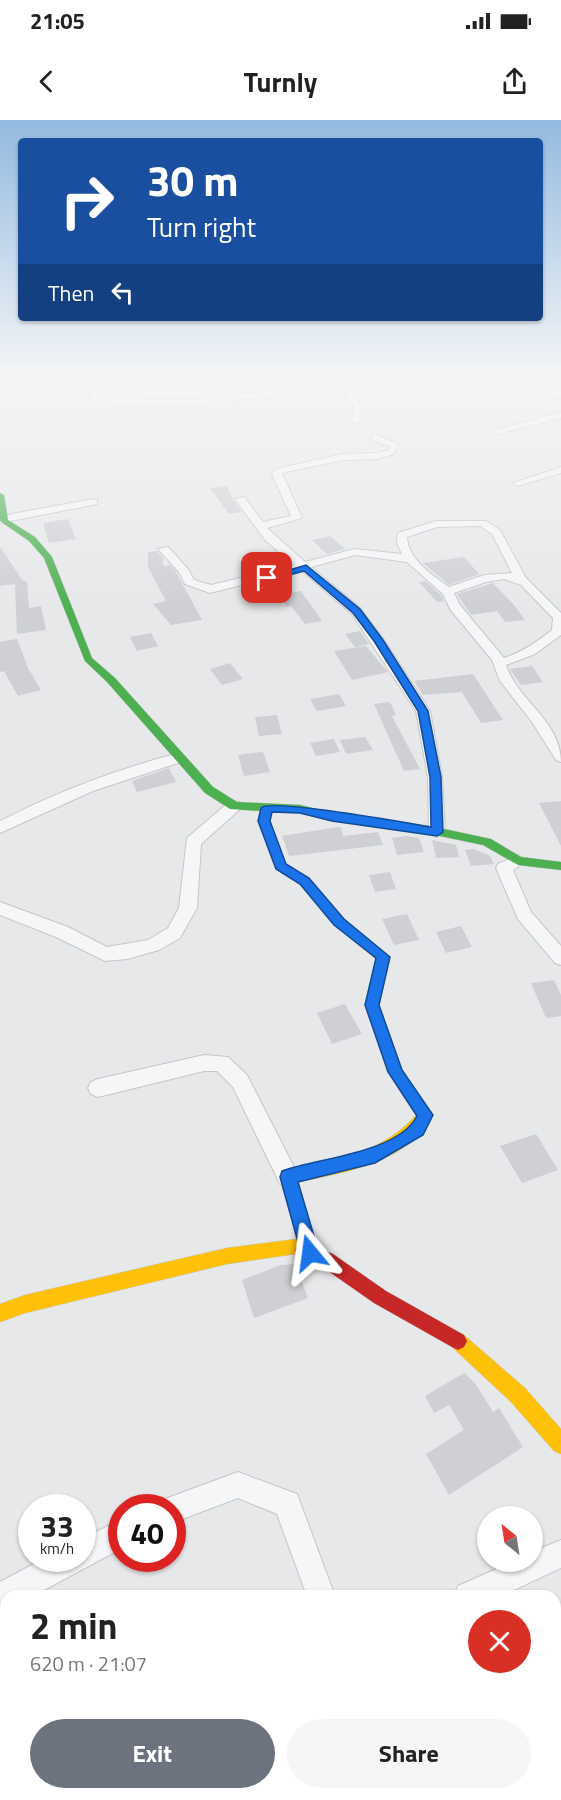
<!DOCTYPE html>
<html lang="en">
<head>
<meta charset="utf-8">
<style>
  :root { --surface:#fff; --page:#f6f6f6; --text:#222; --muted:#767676; --accent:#6c737f }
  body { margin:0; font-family:"Titillium Web",sans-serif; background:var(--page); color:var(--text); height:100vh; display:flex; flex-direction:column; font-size:22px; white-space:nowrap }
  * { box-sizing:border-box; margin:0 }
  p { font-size:20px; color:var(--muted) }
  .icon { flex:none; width:33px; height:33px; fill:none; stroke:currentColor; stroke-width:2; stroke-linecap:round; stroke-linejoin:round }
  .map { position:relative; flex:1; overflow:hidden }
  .drawer { position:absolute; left:0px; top:1470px; width:561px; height:210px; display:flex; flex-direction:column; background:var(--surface); border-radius:18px 18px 0 0; box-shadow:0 2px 4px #0004 }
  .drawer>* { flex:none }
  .guide { position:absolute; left:18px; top:18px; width:525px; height:183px; border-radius:6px; box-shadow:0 2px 4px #0004; background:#1a4fa0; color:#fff; overflow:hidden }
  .needle { width:39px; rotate:330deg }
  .buttons { position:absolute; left:477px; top:1386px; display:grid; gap:12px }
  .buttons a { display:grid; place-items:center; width:66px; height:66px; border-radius:50%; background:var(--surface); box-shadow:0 2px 4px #0004; font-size:30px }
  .speed { position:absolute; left:18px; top:1374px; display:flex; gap:12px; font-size:30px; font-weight:700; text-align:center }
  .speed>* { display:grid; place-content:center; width:78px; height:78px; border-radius:50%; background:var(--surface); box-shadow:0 2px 4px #0004; line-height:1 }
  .speed small { font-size:15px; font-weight:400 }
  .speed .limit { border:9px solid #d22; background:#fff; color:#111 }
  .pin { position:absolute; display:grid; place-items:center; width:51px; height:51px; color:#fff; margin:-26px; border-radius:12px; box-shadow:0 3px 9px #0006 }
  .me { position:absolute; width:66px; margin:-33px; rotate:344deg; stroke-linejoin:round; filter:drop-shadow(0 0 4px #0008) }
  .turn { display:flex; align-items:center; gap:21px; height:126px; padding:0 30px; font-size:27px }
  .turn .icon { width:78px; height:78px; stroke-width:2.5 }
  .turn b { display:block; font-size:42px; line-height:51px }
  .then { display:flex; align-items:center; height:57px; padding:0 30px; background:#0003; gap:12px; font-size:22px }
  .round { display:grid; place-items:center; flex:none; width:63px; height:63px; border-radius:32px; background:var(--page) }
  .summary { display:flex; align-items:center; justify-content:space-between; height:102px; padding:0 30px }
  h1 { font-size:36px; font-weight:700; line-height:45px }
  .primary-button { display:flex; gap:12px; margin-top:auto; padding:12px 30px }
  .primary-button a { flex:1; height:69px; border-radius:36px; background:var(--accent); color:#fff; font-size:24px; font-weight:700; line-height:69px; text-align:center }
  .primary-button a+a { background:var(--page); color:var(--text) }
  .status { display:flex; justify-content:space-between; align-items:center; height:42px; padding:0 30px; background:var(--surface); direction:ltr }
  .status svg { height:16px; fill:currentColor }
  header { display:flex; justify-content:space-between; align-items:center; height:78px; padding:0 30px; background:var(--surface); font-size:27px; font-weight:700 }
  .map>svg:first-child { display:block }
  .building { fill:#ced0d3 }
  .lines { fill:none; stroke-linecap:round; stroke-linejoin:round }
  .street-casing { stroke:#c4c6c8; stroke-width:2 }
  .fast-casing { stroke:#c4c6c8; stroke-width:1 }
  .slow-casing { stroke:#c4c6c8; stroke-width:1 }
  .jam-casing { stroke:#c4c6c8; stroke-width:1 }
  .street { fill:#f5f6f7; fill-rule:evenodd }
  .fast { fill:#4caf50; fill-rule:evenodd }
  .slow { fill:#ffc107; fill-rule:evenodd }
  .jam { fill:#c62828; fill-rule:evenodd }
  .route { fill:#1a73e8; stroke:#114b97; stroke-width:1.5 }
</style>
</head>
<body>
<div class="status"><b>21:05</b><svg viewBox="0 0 49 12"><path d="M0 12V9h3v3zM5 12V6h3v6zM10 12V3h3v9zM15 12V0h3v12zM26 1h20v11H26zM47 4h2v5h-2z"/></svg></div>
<header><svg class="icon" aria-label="back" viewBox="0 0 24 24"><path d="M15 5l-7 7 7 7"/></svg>Turnly<svg class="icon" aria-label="share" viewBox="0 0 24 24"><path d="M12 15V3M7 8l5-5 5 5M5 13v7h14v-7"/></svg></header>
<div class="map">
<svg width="561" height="1680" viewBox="0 0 561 1680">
  <rect width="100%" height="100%" fill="#e6e8ea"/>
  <!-- building -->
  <path class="building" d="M227 366 233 380 242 392 229 394 210 368Z
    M68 399 76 419 49 423 43 403Z
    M330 416 345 429 327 434 312 420Z
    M0 427 23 461H27L29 488 41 486 46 510 17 514 15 464 0 466Z
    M157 431 163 438V446L170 445 175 450 202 500 171 505 153 484 166 481 148 447V432Z
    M464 437 479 454 449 465 423 443Z
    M425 461 441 475 444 481 437 482 419 462Z
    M493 463 514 485 525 500 505 502 497 491 471 495 457 474Z
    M301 471 322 501 305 504 291 486 286 487 282 474Z
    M360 511 369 524 355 527 345 514Z
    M151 513 158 526 137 531 130 517Z
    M17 519 28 548 41 570 18 576 4 551 0 552V522Z
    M366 526 388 552 352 560 334 531Z
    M230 543 243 559 222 565 210 549Z
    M532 546 543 562 521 565 510 549Z
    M473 554 503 600 481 603 462 572 423 575 414 561Z
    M339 574 346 586 317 591 310 579Z
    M390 582 396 595 392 596 420 649 404 651 374 584Z
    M277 595 282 614 259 616 255 597Z
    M365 617 373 630 346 634 340 620Z
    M334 619 340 632 316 636 310 623Z
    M263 632 270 652 244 656 238 635Z
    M169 648 176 662 137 672 132 661Z
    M561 681V726L539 683Z
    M337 707H341L343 716 378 712 383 725 289 736 282 716Z
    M407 716 419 718 424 732 397 735 392 718Z
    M432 720 456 725 459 737 436 738Z
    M474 729 490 736 494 744 471 746 465 730Z
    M390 752 396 769 375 772 369 755Z
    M407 794 419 820 394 825 382 799Z
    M461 806 472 827 446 833 436 812Z
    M554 860 561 875V896L546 898 531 863Z
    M345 884 362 914 332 924 317 893Z
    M536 1014 558 1050 522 1063 500 1026Z
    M295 1144 308 1178 254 1198 242 1160 281 1145Z
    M464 1253 475 1263 493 1292 499 1288 523 1327 449 1375 426 1334 464 1310 449 1285 434 1293 425 1276Z"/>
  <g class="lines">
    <!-- street casing -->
    <g class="street-casing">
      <path id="street" d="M382 254H390L391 263 352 268 362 290 360 301 356 304 352 301 354 290 344 268C260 273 177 297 92 280L85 263 92 261 98 276 147 280H200L315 265 379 261 384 260Z
        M409 254H428L561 272V278Z
        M561 292V298L497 314 492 311Z
        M375 314 398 324 394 334 377 339 343 340 282 353 302 398 267 408 305 442 355 429 402 434 397 423 398 413 436 401H486L500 410 526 458 561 493V515L535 534 506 545C518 581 561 601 561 642L556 640 532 602 500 561 492 540 450 489 443 474 407 442 355 435 311 447 360 488 384 520 430 591 442 657 445 712 437 717 429 712 428 657 416 591 352 494 301 450 210 473 185 464 179 452 158 429 168 427 188 449 194 460 211 465 294 445 265 420 235 379 244 377 263 402 291 396 272 354 276 349 343 334 377 333 388 330 390 327 372 319 370 317ZM480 406 492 414 512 453 484 455 449 467C432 455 408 439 407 417L437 407ZM504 459 521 465 553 498 552 510C537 522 522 532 504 538L460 485 454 473 486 462Z
        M561 347V353L518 366 513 363Z
        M93 379 97 380V384L0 403V399L12 394Z
        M179 633 186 638 184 641 93 671 0 713V701C57 672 117 649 179 633Z
        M234 681 239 682 242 686 239 690 201 724 197 788 180 818 159 830 127 839 105 841 56 817 0 795V782L68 807 107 827 148 820 168 808 179 788 187 718 229 682Z
        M518 735 526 741 513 750 531 792 561 826V845L555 843 518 799 496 748 498 744Z
        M204 935 228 937 247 955 299 1057 296 1064 288 1067 280 1064 233 967 217 951H204L98 977 91 974 88 968 91 962 98 959Z
        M238 1352 297 1374 335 1476H307L277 1394 238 1378 172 1403V1388H159L162 1380Z
        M122 1399V1428L33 1476H6V1490L0 1492V1462L45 1438H82V1419Z
        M561 1420V1448L501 1476H454L458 1466 512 1442H532V1432Z
        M370 1674H402L404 1680H372Z"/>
    </g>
    <!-- fast casing -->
    <g class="fast-casing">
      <path id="fast" d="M0 373 4 375 8 400 35 417 52 437 92 538 115 558 213 667 237 682 300 685 332 693 430 706 491 719 521 737 561 742V750L518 745 483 725 430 714 332 701 300 693 272 692 270 701 285 744 308 758 344 799 390 837 379 885 402 950 424 982 427 987 424 992 419 994 414 992 389 953 365 885 376 839 334 805 300 764 276 749 258 701 261 691 230 689 205 673 107 562 85 541 44 438 29 421 0 401Z"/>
    </g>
    <!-- slow casing -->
    <g class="slow-casing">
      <path id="slow" d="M419 980 424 982 433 995C410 1042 343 1053 298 1062L319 1133 316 1139 310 1141 295 1134 227 1144 25 1193 0 1202V1184L25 1175 227 1128 297 1119 280 1057 282 1052C295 1047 309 1045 323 1042 359 1035 391 1023 416 995L411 987 414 982Z
        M458 1212 464 1215 525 1268 561 1309V1334L554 1331 511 1282 452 1227 449 1221 452 1215Z"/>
    </g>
    <!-- jam casing -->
    <g class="jam-casing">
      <path id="jam" d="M304 1122 333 1134 386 1171 464 1215 467 1221 464 1227 458 1230 452 1227 374 1183 321 1146 298 1136 295 1130 298 1124Z"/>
    </g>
    <!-- street -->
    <use href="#street" class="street"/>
    <!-- fast -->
    <use href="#fast" class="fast"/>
    <!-- slow -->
    <use href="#slow" class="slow"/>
    <!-- jam -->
    <use href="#jam" class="jam"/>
  </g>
  <!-- sky -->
  <linearGradient id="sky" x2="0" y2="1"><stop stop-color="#93bae0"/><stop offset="0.52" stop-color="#f4f5f6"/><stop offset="1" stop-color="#f4f5f6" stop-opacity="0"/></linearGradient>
  <rect width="561" height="489" fill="url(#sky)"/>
  <!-- route -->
  <path class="route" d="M306 445 360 489 383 520 428 591 441 657 443 712 437 716 332 701 300 693 272 692 270 701 286 744 309 758 344 799 390 837 379 885 402 950 433 995 423 1015 375 1043 298 1062 319 1133 316 1139 310 1141 304 1139 301 1133 280 1057 282 1051C318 1038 398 1033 417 996L388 952 365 885 376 838 334 805 300 764 276 749 258 701 261 688C270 678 407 703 431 707L430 657 418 591 374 521 353 493 304 451 267 461 262 458Z"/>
</svg>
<div class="buttons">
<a><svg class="needle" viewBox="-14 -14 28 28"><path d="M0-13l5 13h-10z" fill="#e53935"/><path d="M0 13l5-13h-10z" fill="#767676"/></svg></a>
</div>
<div class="speed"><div>33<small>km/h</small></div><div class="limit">40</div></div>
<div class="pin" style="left:267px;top:458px;background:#d93025"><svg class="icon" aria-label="arrive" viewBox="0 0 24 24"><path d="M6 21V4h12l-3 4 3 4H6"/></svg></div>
<svg class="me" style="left:310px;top:1133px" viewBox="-20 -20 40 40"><path d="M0-17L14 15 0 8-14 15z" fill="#1a73e8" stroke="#fff" stroke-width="4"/></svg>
<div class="guide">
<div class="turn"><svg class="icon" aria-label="right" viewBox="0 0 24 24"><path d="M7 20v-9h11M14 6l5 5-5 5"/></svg><div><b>30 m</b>Turn right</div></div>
<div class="then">Then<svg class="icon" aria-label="left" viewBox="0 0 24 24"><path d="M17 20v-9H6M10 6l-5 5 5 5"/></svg></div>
</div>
<section class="drawer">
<div class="summary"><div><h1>2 min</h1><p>620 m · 21:07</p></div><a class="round" style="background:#d93025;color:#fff"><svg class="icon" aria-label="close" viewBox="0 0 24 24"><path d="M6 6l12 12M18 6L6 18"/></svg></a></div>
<div class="primary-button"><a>Exit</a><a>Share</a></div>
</section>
</div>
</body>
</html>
